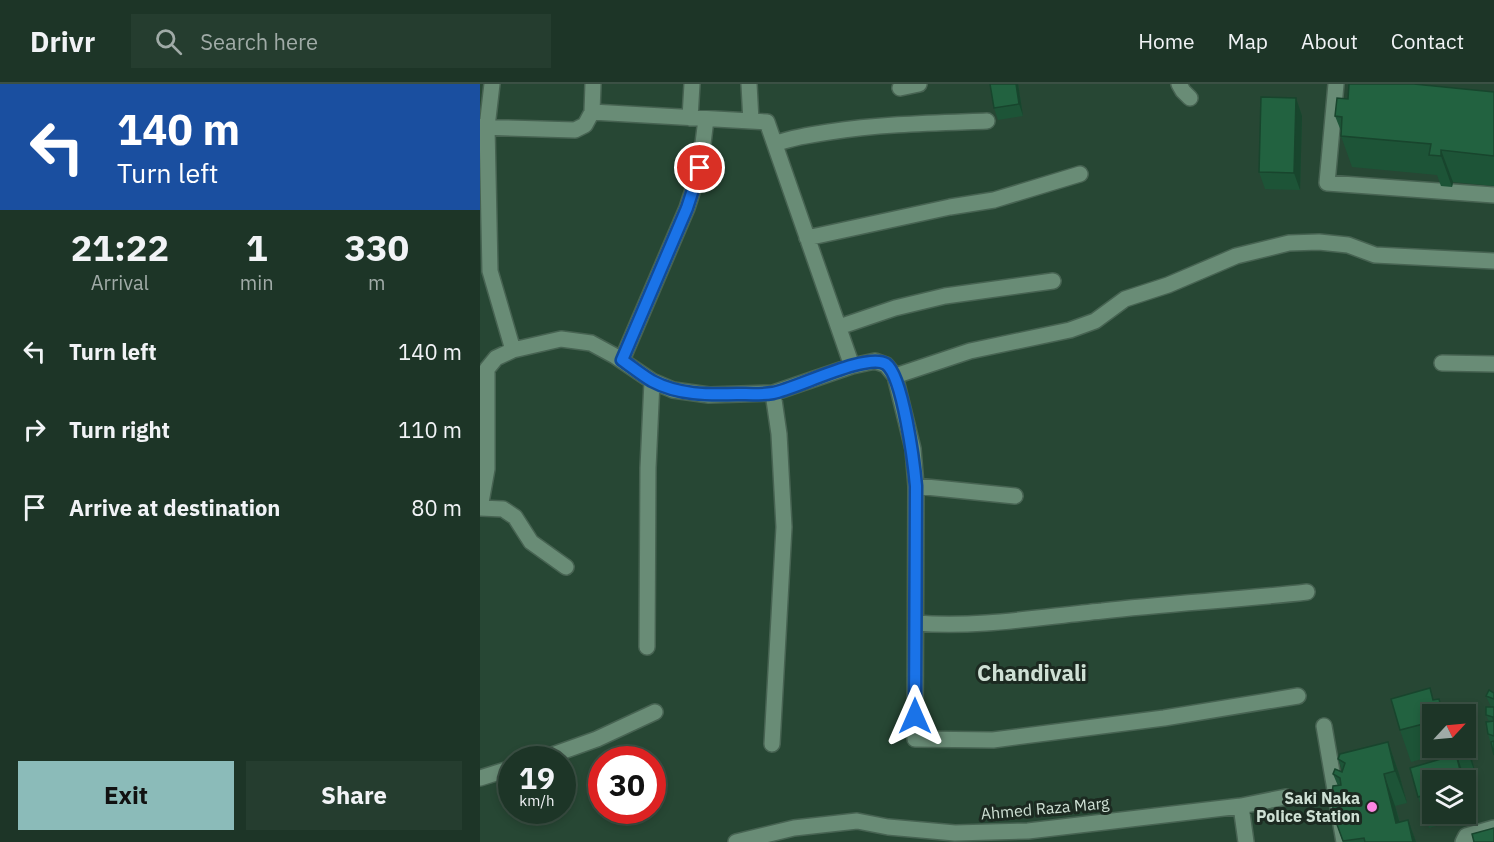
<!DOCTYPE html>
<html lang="en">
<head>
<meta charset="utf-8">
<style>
  :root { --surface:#1d3527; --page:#253d2f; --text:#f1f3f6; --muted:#a0aba7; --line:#3b5044; --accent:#8bbbb9 }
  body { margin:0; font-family:"IBM Plex Sans",sans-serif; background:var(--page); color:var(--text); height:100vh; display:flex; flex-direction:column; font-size:22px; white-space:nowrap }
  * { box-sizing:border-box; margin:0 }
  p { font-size:20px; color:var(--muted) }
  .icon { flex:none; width:33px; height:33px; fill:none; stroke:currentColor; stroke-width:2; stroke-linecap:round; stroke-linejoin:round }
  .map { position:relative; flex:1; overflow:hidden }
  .sheet { display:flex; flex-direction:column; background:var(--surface); width:480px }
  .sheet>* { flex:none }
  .hud { background:#1a4fa0; color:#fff; overflow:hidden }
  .needle { width:39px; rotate:64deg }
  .buttons { position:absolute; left:942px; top:620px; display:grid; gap:12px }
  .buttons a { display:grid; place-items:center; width:54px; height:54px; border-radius:0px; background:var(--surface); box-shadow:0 3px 9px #0003,0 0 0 2px var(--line); font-size:30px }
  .speed { position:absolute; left:18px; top:662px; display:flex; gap:12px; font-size:30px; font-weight:700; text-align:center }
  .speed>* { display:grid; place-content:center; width:78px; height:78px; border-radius:50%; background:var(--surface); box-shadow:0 3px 9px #0003,0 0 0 2px var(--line); line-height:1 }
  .speed small { font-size:15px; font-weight:400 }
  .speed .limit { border:9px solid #d22; background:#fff; color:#111 }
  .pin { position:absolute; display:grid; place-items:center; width:51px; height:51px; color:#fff; margin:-26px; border:3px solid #fff; border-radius:50%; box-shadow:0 2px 6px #0007 }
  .me { position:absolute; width:66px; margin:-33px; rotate:0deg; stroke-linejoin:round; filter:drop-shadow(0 0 4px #0008) }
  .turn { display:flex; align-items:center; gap:21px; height:126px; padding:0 18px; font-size:27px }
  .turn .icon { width:78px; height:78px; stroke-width:2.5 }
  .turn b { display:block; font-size:42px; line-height:51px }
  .eta { display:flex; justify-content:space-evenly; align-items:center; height:102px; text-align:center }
  .eta b { font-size:36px; font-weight:700; line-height:42px }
  .action { display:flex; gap:12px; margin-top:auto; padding:12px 18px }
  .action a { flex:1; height:69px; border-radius:0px; background:var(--accent); color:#111; font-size:24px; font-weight:700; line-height:69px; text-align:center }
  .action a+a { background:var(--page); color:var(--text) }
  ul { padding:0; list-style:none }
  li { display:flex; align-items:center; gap:18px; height:78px; padding:0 18px }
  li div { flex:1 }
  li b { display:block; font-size:22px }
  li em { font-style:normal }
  header { display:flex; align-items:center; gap:36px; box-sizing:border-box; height:84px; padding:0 30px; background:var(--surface); border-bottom:2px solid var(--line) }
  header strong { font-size:28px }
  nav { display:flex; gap:33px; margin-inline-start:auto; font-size:21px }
  .search { width:420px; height:54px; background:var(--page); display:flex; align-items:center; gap:15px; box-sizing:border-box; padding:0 21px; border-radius:0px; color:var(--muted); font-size:22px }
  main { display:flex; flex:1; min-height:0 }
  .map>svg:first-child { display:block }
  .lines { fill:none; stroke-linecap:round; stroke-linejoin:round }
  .minor-casing { stroke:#476352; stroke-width:18 }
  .minor { stroke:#698c76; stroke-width:15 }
  .wall { fill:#1d5437 }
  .shaded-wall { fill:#18452d }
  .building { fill:#226240; stroke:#18452d; stroke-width:1.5 }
  .route-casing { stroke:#114b97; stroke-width:15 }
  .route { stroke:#1a73e8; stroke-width:10 }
  .poi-dot { fill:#fd86e2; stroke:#1c2a21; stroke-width:2 }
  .labels { text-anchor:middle; stroke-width:6; stroke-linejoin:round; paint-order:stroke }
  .poi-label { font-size:16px; font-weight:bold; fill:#cee0d4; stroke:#1c2a21; text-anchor:end }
  .street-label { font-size:16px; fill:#cee0d4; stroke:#1c2a21 }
  .district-label { font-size:22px; font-weight:bold; fill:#cee0d4; stroke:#1c2a21 }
</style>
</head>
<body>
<header>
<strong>Drivr</strong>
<div class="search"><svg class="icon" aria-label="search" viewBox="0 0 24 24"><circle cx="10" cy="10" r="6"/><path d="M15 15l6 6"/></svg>Search here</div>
<nav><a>Home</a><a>Map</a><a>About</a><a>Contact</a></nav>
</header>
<main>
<section class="sheet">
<div class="hud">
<div class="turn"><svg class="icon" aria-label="left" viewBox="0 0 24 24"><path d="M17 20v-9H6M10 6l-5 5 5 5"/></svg><div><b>140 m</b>Turn left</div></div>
</div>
<div class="eta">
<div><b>21:22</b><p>Arrival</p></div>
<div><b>1</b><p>min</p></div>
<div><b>330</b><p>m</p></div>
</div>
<ul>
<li><svg class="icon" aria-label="left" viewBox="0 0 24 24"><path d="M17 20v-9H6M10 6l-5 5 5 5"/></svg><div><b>Turn left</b></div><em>140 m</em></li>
<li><svg class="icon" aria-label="right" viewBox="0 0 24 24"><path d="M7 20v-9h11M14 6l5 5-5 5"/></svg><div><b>Turn right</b></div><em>110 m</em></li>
<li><svg class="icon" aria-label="arrive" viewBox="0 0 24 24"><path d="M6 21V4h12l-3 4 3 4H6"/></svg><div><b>Arrive at destination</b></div><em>80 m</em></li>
</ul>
<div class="action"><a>Exit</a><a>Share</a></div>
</section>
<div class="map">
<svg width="1014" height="758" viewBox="0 0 1014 758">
  <rect width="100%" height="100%" fill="#274734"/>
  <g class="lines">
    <!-- minor casing -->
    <g class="minor-casing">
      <path id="minor" d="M12 0 7 43 10 187 33 266
        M269 0 271 37
        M699 0 703 7 710 14
        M856 0 847 99 1014 111
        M420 4 439 0
        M112 28 113 0
        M210 34 212 0
        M0 43 95 46 105 41 112 28 287 38 372 282
        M295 60C312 53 330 51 349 48 401 40 454 39 507 37
        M327 154 470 123 514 116 600 90
        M359 243 415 224 465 212 573 197
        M142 276 207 124 220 84 226 35
        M962 279 1014 280
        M415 292 490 267 590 246 615 237 645 215 688 201 756 172 809 159 839 158 868 161 895 171 1014 177
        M436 402 535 412
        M0 424 7 385V285L16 274 33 266 81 255 111 259 135 272 172 297 193 306 229 311 293 309 372 282 395 277 406 281 415 292 433 365 436 402 435 655 513 656 684 634 818 612
        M0 424 23 425 35 433 51 458 86 483
        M436 539C499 544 559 533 622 527 690 519 758 516 827 508
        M167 563 168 384 172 297
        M844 642 864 758
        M292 660 304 443 299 350 293 309
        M61 675 117 655 175 628
        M0 694 32 684
        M761 722 766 758
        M256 758 314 744 377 737 408 743 475 749 548 747 761 722 806 713
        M983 758 986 752 1014 744"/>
    </g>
    <!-- minor -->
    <use href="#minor" class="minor"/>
  </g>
  <!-- wall -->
  <path class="wall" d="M538 0 543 32 518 36 514 24Z
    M1014 8V102L973 98 972 103 961 102 957 91 872 83 861 52V47L855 32 868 15Z
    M816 14 822 32 820 106 785 105 779 88Z
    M1014 609V671L1008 650 1009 638 1006 631 1011 623 1006 612Z
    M959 615 964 630H952V663H986L988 660 997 695 986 698 994 725 986 727V696H952V729H984L985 734 949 744 938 713 961 675 960 670 931 678 920 646 954 616Z
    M908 658 919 690 927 719 915 722 920 738 928 736 936 758H863L855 735H856L854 728V716L852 709 858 702 853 690 862 688V686L858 675Z"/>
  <!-- shaded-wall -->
  <path class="shaded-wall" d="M536 0H538L543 32 539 20Z
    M816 14 822 32 820 106 814 89Z
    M961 66 973 98 972 103 961 72Z
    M986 654 988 660 997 695 986 663Z
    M908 658 919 690 927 719 915 687Z
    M975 666 986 698 994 725 986 702V696H983Z
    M904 690 915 722 925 758 916 739Z
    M928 736 936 758H933Z"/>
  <!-- building -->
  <path class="building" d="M510 0H536L539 20 514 24Z
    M869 0H934L1014 8V72L961 66V72L949 71 951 60 861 52 862 33 855 32 857 14 868 15Z
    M781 13 816 14 814 89 779 88Z
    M950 604 953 616 959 615 963 630H952V643L951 638 920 646 911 615Z
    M1009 606 1014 609V615L1006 612Z
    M1006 623H1014V652L1008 650 1006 638 1014 637 1013 633 1006 631Z
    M1014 657V671L1011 658Z
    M908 658 915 687 904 690 916 739 928 736 933 758H885L884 754 863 757 855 735H862V730L854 728 851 716 859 715V712L852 709 853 702 861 701 860 694 853 690 855 685 862 688 865 679 858 675 860 670Z
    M986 662V663L975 666 982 694 973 696H952V709L938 713 930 684 961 675 958 663Z
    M1014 744V758H994L992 750Z"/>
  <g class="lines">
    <!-- route casing -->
    <g class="route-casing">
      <path id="route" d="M220 84 207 124 142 276C152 283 162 291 172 297 198 311 228 311 257 310 268 310 282 311 293 309 316 305 387 268 406 280 423 292 434 380 436 402L435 632"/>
    </g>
    <!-- route -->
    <use href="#route" class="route"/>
  </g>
  <!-- markers -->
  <circle class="poi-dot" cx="892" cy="723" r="6"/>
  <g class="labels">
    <!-- poi labels -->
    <g class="poi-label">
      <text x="880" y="720">Saki Naka<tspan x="880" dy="18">Police Station</tspan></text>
    </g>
    <!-- street labels -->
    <g class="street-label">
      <text transform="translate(565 724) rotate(-5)" y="6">Ahmed Raza Marg</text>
    </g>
    <!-- district labels -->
    <g class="district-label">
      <text x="552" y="597">Chandivali</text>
    </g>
  </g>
</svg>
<div class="buttons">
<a><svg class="needle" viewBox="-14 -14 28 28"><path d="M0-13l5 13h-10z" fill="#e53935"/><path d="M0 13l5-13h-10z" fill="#a0aba7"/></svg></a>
<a><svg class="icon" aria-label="layers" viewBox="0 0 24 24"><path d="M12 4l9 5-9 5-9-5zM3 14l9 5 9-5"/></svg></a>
</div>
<div class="speed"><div>19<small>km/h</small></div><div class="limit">30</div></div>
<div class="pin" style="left:220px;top:84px;background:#d93025"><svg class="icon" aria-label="arrive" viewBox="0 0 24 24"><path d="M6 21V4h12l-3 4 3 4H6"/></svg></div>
<svg class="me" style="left:435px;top:632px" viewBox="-20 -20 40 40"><path d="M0-17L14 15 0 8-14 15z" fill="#1a73e8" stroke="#fff" stroke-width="4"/></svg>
</div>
</main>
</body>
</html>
